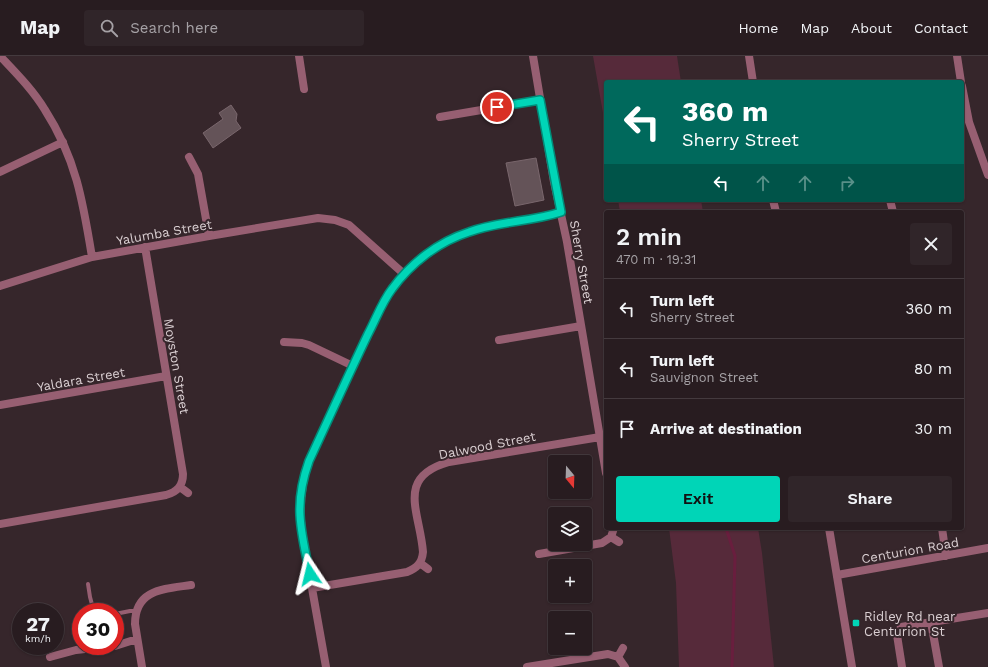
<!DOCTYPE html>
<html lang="en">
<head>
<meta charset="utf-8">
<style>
  :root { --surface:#281c20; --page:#302529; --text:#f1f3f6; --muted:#a5a1a5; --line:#443a3e; --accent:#00d5b7 }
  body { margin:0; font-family:"Work Sans",sans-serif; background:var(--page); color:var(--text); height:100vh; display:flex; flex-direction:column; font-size:15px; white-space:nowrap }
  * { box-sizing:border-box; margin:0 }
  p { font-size:13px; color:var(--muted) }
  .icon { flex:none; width:22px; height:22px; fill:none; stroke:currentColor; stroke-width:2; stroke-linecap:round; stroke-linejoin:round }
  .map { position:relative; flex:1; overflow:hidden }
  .sheet { position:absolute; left:604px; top:154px; width:360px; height:320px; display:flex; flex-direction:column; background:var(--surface); border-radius:4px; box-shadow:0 1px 3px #0004,0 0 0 1px var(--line) }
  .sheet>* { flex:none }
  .banner { position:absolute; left:604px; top:24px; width:360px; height:122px; border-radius:4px; box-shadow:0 1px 3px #0004,0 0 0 1px var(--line); background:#00695c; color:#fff; overflow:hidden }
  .needle { width:26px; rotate:161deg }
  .fabs { position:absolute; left:548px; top:399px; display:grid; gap:8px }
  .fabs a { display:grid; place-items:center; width:44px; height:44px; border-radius:4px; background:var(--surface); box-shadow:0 1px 3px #0004,0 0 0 1px var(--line); font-size:20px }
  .speed { position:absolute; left:12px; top:547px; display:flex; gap:8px; font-size:20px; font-weight:700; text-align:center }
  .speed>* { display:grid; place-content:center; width:52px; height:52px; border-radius:50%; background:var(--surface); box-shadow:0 1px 3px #0004,0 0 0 1px var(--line); line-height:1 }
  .speed small { font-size:10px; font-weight:400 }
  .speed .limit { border:6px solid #d22; background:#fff; color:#111 }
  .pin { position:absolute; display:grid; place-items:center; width:34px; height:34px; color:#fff; margin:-17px; border:2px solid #fff; border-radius:50%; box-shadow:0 1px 4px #0007 }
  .me { position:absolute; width:44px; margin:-22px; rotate:350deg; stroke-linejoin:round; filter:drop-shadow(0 0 3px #0008) }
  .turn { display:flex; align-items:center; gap:14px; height:84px; padding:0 12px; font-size:18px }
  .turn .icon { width:52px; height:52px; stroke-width:2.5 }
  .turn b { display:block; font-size:28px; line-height:34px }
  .lanes { display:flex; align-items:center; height:38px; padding:0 12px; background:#0003; justify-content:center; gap:20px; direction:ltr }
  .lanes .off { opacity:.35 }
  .round { display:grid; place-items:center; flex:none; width:42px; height:42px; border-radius:4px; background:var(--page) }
  .overview { display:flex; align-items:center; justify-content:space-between; height:68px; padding:0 12px }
  h1 { font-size:24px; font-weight:600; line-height:30px }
  .cta { display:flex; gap:8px; margin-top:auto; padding:8px 12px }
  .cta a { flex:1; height:46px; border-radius:4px; background:var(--accent); color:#111; font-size:16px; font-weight:600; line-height:46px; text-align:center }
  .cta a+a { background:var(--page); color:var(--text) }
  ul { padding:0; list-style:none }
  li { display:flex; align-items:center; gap:12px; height:60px; padding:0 12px; border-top:1px solid var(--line) }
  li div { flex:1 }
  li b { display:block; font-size:15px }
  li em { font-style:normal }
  header { display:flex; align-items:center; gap:24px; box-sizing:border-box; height:56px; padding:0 20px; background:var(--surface); border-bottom:1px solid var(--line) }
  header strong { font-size:19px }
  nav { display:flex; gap:22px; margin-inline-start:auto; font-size:14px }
  .search { width:280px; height:36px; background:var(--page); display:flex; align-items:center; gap:10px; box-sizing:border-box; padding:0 14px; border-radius:4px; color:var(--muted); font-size:15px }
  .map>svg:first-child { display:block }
  .green { fill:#562a3a }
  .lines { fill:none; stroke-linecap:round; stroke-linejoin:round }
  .stream { stroke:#691e3e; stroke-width:3 }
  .building { fill:#645358; stroke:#7a676d }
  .service { stroke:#975f72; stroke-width:4 }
  .minor { stroke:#975f72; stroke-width:8 }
  .tertiary { stroke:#975f72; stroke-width:8 }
  .route-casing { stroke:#008a77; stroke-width:10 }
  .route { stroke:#00d5b7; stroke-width:7 }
  .poi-dot { fill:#00d5b7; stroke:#36262b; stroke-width:1.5 }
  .labels { text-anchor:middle; stroke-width:4; stroke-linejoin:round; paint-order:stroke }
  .street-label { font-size:13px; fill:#dacfd2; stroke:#36262b }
  .poi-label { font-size:13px; fill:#dacfd2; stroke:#36262b; text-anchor:start }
</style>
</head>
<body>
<header>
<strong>Map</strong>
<div class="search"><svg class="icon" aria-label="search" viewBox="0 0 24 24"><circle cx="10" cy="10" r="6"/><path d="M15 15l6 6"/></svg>Search here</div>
<nav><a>Home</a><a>Map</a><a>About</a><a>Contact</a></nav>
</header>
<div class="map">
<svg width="988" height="611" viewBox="0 0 988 611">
  <rect width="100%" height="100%" fill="#36262b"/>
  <!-- green -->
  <path class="green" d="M593 0H677L681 26H606V74Z
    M618 144H701L703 156H620Z
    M669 472H758L762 497 774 611H679L676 527Z"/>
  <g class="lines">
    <!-- stream -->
    <path class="stream" d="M726 472 735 500 732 611"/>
  </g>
  <!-- building -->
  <path class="building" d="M231 49 237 58 236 65 241 72 213 92 203 77 223 63 219 57Z
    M536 102 544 144 515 150 506 107Z"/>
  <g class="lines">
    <!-- service -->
    <path class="service" d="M88 528 90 541 94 556
      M115 558 130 555H136"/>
    <!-- minor -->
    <path class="minor" d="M0 0C16 17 33 34 45 54 76 102 83 146 92 201
      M299 0 304 33
      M533 0 554 126 567 186 606 417
      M957 0 961 26
      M962 30 969 66 988 119
      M440 61 540 44
      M189 101 198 118 209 180
      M0 116 63 86
      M890 144 893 156
      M0 230 92 201 209 180 318 162 335 164 349 169 404 218
      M499 284 581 270
      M284 286 302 287 309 289 353 310
      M0 349 166 320
      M180 431 188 437
      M0 468 166 439C177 436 183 430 183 418L145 191
      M942 472 946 500
      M611 481 619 486
      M539 498 602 487 611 481 614 472
      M420 507 428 513
      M837 519 988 492
      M312 532 407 516C417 512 422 507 423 496 420 456 395 421 449 406L600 381
      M931 566 939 611
      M115 590 137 583
      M50 601 76 594 112 590
      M618 601 623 592
      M142 611 135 568C135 533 164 533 191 529
      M326 611 302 476C299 450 301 428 309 405 328 363 347 322 367 281 375 265 381 247 392 233 411 207 438 186 469 176 498 165 531 166 561 156
      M527 611 608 598 618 601 625 611
      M902 611 897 579 901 571 988 557"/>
    <!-- tertiary -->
    <path class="tertiary" d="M749 0 753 26
      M773 144 776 156
      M829 472 852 611"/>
  </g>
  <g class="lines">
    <!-- route casing -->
    <g class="route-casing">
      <path id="route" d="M310 518C306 499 301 479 300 459 299 441 303 422 309 405 329 362 348 320 368 278 376 263 382 246 392 233 411 207 438 186 469 176 498 165 531 166 561 156L540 44 497 51"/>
    </g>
    <!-- route -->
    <use href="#route" class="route"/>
  </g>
  <!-- markers -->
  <rect class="poi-dot" x="852" y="563" width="8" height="8" rx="2"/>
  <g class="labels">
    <!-- street labels -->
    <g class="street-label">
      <text transform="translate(164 176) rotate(-10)" y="5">Yalumba Street</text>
      <text transform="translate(582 206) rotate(80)" y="5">Sherry Street</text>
      <text transform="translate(177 310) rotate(80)" y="5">Moyston Street</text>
      <text transform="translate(81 323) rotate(-10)" y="5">Yaldara Street</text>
      <text transform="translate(487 389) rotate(-11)" y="5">Dalwood Street</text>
      <text transform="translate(910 494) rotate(-10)" y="5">Centurion Road</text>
    </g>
    <!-- poi labels -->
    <g class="poi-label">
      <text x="864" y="565">Ridley Rd near<tspan x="864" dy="15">Centurion St</tspan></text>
    </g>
  </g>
</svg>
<div class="fabs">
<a><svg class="needle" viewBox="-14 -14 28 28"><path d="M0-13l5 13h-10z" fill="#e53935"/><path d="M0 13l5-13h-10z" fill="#a5a1a5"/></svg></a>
<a><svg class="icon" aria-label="layers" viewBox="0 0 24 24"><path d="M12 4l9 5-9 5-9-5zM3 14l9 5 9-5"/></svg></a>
<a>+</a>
<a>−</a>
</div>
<div class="speed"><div>27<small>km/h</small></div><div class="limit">30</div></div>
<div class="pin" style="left:497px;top:51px;background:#d93025"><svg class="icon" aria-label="arrive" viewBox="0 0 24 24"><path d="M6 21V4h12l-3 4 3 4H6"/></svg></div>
<svg class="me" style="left:310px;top:518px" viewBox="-20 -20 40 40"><path d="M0-17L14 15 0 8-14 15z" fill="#00d5b7" stroke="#fff" stroke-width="4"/></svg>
<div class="banner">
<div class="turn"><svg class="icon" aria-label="left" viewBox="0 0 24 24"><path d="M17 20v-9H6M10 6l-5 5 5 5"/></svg><div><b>360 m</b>Sherry Street</div></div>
<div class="lanes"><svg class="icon" aria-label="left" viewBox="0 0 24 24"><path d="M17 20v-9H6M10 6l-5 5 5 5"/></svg><svg class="icon off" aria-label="ahead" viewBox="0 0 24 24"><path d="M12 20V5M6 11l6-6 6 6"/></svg><svg class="icon off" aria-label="ahead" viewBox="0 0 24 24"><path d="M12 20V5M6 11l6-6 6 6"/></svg><svg class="icon off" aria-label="right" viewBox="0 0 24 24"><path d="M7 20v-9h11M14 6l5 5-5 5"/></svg></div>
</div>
<section class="sheet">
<div class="overview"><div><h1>2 min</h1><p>470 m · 19:31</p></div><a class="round"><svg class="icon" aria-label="close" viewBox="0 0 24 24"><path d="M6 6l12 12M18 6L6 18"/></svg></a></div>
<ul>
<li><svg class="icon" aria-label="left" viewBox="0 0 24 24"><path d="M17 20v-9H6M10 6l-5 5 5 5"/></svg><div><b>Turn left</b><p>Sherry Street</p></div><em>360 m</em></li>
<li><svg class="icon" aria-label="left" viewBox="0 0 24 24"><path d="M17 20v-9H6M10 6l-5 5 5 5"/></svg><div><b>Turn left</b><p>Sauvignon Street</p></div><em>80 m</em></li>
<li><svg class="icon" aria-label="arrive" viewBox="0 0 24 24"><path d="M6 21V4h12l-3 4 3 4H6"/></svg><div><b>Arrive at destination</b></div><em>30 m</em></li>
</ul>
<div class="cta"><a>Exit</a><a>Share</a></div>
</section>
</div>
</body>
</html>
